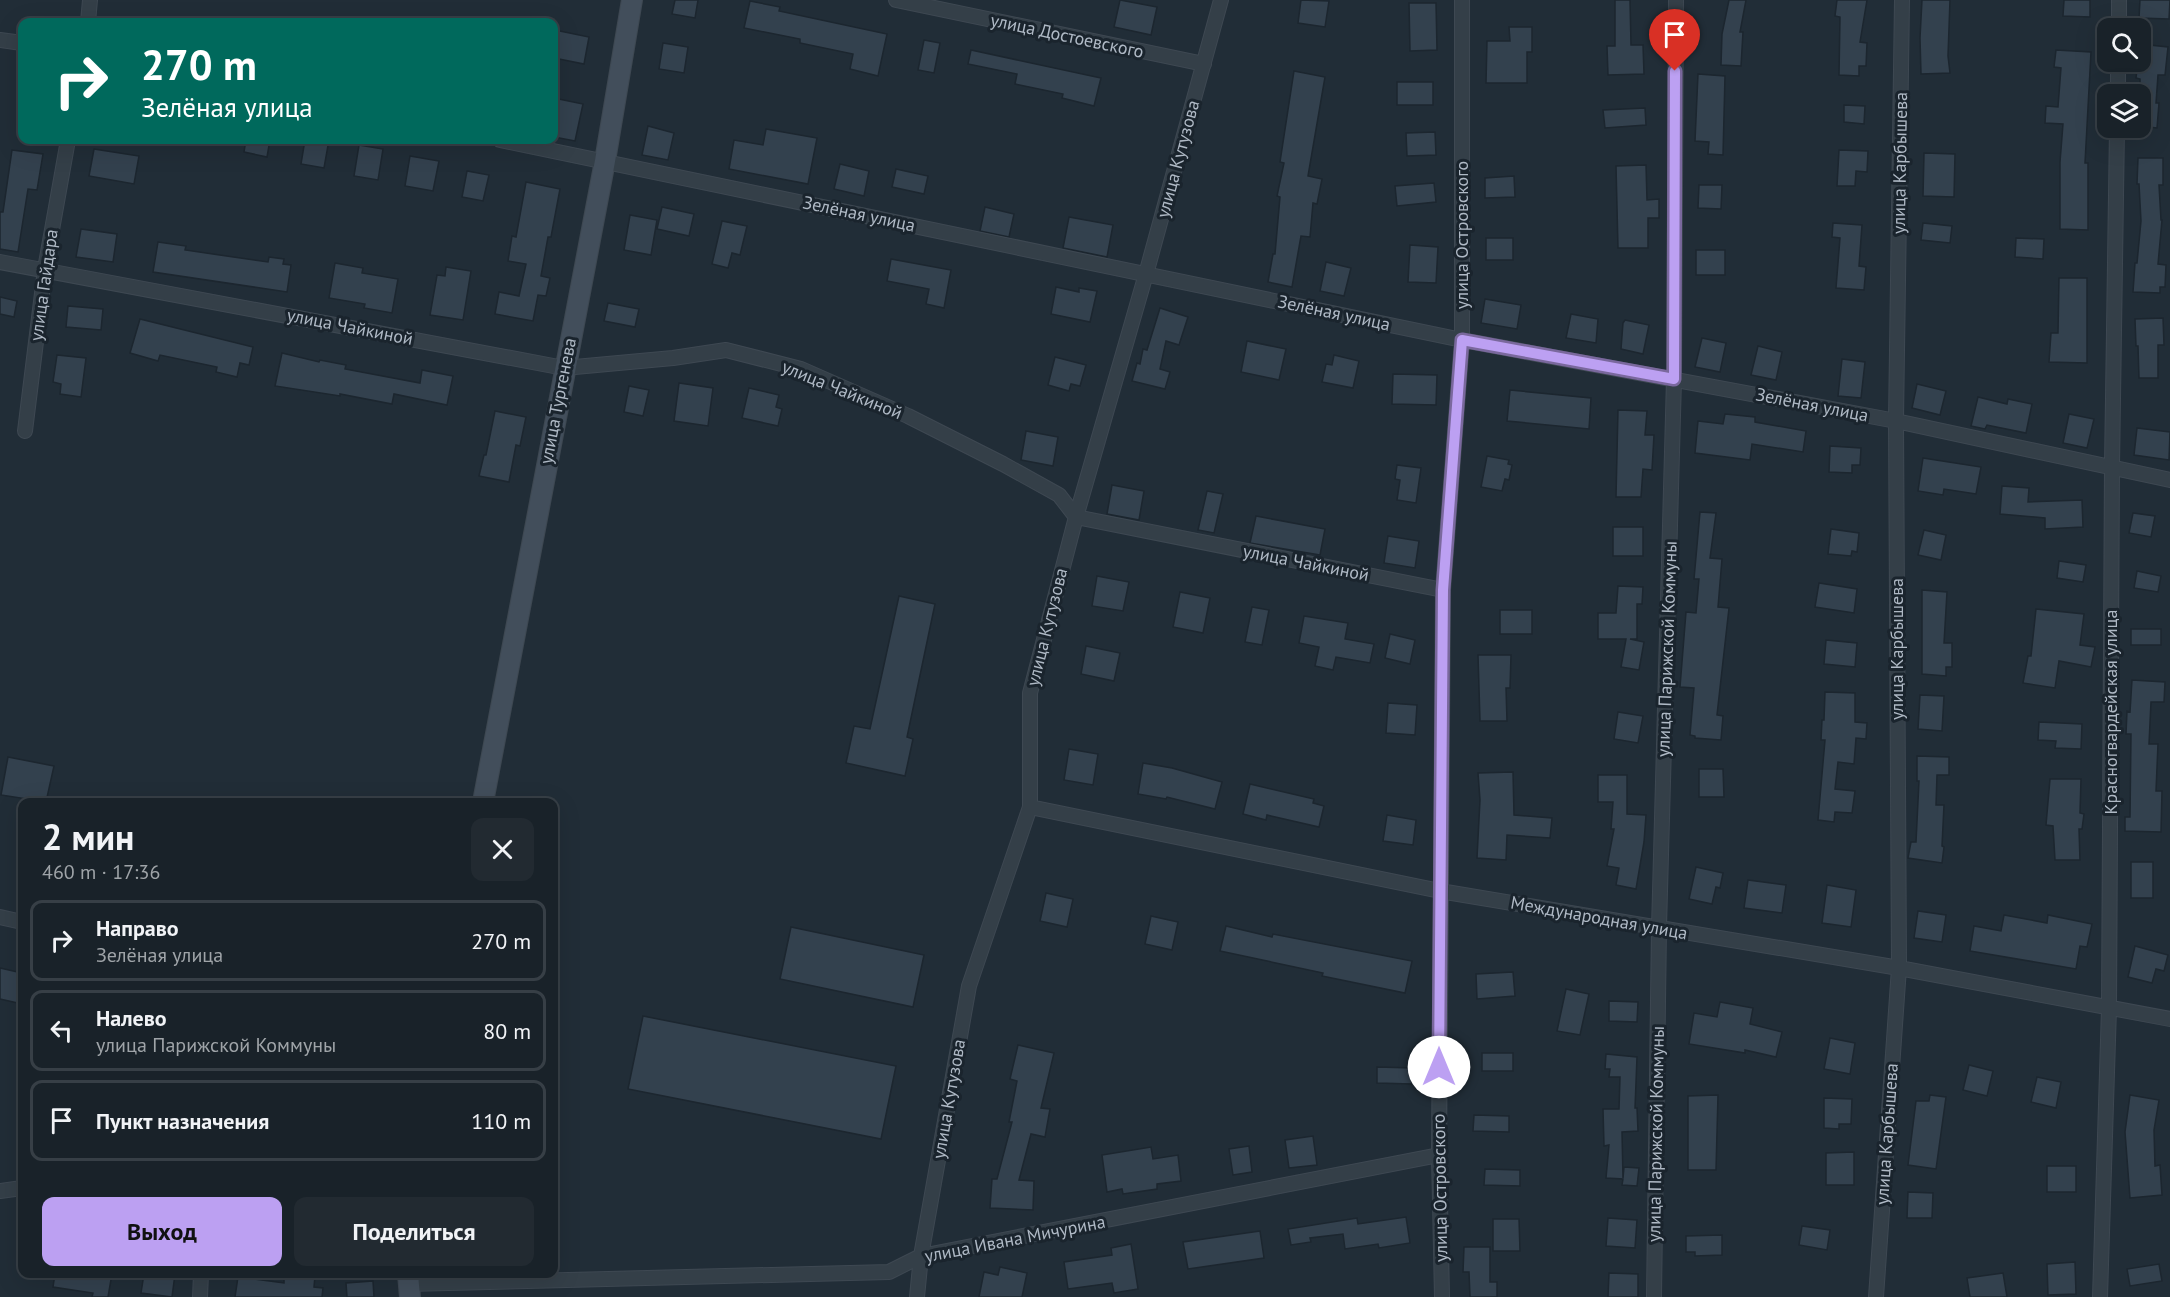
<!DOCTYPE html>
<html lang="ru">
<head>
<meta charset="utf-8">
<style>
  :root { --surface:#192229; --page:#222a31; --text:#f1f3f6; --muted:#9fa4a8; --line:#373f46; --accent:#bca0f2 }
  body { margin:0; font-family:"PT Sans",sans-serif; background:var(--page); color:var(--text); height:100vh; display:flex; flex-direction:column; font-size:22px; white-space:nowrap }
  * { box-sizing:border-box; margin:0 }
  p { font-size:20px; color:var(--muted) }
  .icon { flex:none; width:33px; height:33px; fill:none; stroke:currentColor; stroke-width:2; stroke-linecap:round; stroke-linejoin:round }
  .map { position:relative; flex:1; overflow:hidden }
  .sheet { position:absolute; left:18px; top:798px; width:540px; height:480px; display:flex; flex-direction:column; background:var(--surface); border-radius:12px; box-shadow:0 6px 24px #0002,0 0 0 2px var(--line) }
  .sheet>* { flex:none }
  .banner { position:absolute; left:18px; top:18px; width:540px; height:126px; border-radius:12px; box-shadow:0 6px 24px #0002,0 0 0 2px var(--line); background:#00695c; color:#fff; overflow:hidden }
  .controls { position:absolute; left:2097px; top:18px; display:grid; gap:12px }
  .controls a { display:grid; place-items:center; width:54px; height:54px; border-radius:12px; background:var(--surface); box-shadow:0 6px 24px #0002,0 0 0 2px var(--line); font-size:30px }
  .pin { position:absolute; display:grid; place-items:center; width:51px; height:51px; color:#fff; margin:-62px -26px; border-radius:50% 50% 50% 0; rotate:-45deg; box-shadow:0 0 6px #0007 }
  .pin .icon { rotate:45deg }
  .me { position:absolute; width:66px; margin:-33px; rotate:0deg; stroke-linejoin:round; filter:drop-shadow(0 0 4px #0008) }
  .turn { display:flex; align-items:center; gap:21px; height:126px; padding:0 24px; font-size:27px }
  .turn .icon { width:78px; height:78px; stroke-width:2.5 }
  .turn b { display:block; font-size:42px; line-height:51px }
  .round { display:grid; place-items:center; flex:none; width:63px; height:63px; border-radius:12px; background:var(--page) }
  .overview { display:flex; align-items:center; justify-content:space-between; height:102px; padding:0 24px }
  h1 { font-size:36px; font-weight:700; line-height:45px }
  .action { display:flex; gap:12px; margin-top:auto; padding:12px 24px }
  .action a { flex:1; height:69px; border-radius:12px; background:var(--accent); color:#111; font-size:24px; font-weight:700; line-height:69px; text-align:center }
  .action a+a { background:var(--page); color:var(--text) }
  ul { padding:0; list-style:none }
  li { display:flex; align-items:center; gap:18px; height:81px; margin:0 12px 9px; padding:0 12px; border:3px solid var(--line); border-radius:12px }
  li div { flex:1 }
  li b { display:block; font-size:22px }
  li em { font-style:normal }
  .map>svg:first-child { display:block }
  .building { fill:#33414e; stroke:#1c262f; stroke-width:1.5 }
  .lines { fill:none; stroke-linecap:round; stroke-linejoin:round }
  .street-casing { stroke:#3e4852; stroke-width:16 }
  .secondary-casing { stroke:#3e4852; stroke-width:22 }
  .street { stroke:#343f48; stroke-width:14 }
  .secondary { stroke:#424e5b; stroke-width:20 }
  .route-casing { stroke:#7a689d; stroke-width:15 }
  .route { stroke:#bca0f2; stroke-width:10 }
  .labels { text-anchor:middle; stroke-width:6; stroke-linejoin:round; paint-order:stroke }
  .street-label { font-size:18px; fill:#afb9c5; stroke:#1a242d }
</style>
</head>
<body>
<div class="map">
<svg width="2170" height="1297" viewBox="0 0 2170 1297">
  <rect width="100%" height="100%" fill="#212d37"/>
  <!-- building -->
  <path class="building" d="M675 0H698L695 18 672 14Z
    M1120 0 1157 7 1151 35 1114 27Z
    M1301 0 1329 1 1325 27 1298 23Z
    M1615 0H1630L1631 45H1643L1644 74 1608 75 1607 46H1615Z
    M1729 0H1746L1740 32H1743L1741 66 1721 65 1722 34Z
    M1837 0H1867L1860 42 1867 43 1866 66H1859V76L1839 75 1840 17 1835 16Z
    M1922 0H1950L1948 56 1950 73 1921 74 1920 38Z
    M2064 0H2090V17L2063 16Z
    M2140 0H2170L2169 19 2139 18Z
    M750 1 780 7 779 11 887 34 878 76 850 69 853 54 800 43V39L744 28Z
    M1409 3H1436L1437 50 1410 51Z
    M1509 27H1532V52H1527V83H1486L1487 41H1510Z
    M555 30 589 37 584 64 554 58Z
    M924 40 940 43 934 73 918 70Z
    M663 43 688 47 684 73 659 69Z
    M2140 44 2168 47 2165 75H2158L2156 103H2159L2157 128 2140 126V79L2136 78 2138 62H2140Z
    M971 50 1101 78 1094 106 1062 98 1063 94 1015 84 1017 74 968 64Z
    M2056 50 2091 52 2085 163H2088V230L2060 229V162L2063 124 2045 123 2046 106 2058 107 2061 68 2054 67Z
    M1294 71 1325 77 1308 176 1322 179 1317 204 1313 203 1310 237 1301 236 1292 287 1268 282 1273 254H1275L1280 197 1277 196 1284 163 1280 162Z
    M1698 74 1725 76 1723 155 1708 154 1709 142 1695 141Z
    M1397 82H1433V105H1397Z
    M554 98 583 104 575 141 554 137Z
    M1844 105 1865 106 1864 124 1844 122Z
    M1645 108 1646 125 1605 128 1603 110Z
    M648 126 674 133 668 160 642 155Z
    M766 129 817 138 808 184 729 169 734 140 763 145Z
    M1435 132 1436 155 1407 156 1406 133Z
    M246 140H270L267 157 244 152Z
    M305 140H329L324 168 301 164Z
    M359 145 383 149 378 180 354 176Z
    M94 149 139 156 134 184 89 176Z
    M12 150 43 154 37 190 28 189 18 252 0 249V212H3Z
    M1839 150 1868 151 1867 172 1856 171 1855 186H1837Z
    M1924 153 1955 154 1954 197 1923 196Z
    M410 156 439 161 433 191 405 186Z
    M2138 158H2163V185H2159L2161 220H2162L2158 264 2166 265 2165 287H2160V293L2133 292 2135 263H2137L2141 221 2139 184H2137Z
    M840 164 869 171 864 196 834 189Z
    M1646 165 1647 200 1659 199V218H1648V248H1618L1616 166Z
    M896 169 928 176 924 194 892 187Z
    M467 171 489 175 483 201 462 197Z
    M1514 176 1515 197 1485 198V178Z
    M526 182 560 189 551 237H548L541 276 550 278 546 296 538 295 533 321 495 314 499 292 519 296 526 264 508 261 512 236 516 237Z
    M1434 183 1436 202 1397 206 1395 186Z
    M1699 185H1722L1721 209 1698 208Z
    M662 207 694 214 689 236 657 229Z
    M985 207 1014 214 1009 237 980 231Z
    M630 215 657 220 651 255 624 250Z
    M1069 217 1113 225 1107 257 1063 248Z
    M722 221 747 226 740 255 732 253 728 268 712 264Z
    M1833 223 1862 225 1859 266 1866 267 1864 290 1836 288 1840 238 1832 237Z
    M1923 223 1952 226 1950 243 1921 240Z
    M81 229 117 234 113 262 76 257Z
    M1486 238H1513V260H1486Z
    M2016 238 2044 239 2043 259 2015 257Z
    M158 242 186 246 185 250 268 262 269 257 284 259 283 264 291 265 287 292 153 272Z
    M1410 245 1438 247 1436 283 1408 282Z
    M1696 250H1725V275H1696Z
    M891 259 951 270 944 308 926 304 929 289 887 281Z
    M1326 262 1351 268 1344 296 1320 291Z
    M335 263 363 268 362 273 398 279 392 313 364 308 365 304 329 298Z
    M446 267 471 271 463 320 430 315 437 275 445 276Z
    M2059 278H2087V363L2049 362 2051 333H2058Z
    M1056 287 1079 292V288L1097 291 1090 322 1051 314Z
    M0 297 17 301 14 317 0 314Z
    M1485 299 1521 305 1517 329 1481 323Z
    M608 303 639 309 635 327 604 321Z
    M68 306 103 309 101 330 66 327Z
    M1160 308 1188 317 1179 345 1166 341 1160 369 1170 372 1165 389 1132 381 1137 363 1140 364 1143 349 1147 350Z
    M1571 314 1598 319 1596 343 1566 338Z
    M2163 318 2164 345H2158V378H2139L2138 346H2136L2135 319Z
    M140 319 253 347 249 365 240 363 237 377 216 372 217 367 160 355 158 361 130 353Z
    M1625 320 1649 325 1643 354 1621 349 1623 323Z
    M1702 338 1726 343 1720 372 1695 367Z
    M1247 341 1286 349 1279 380 1241 372Z
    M1758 346 1782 352 1776 380 1751 375Z
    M282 353 319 362 320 360 346 365 345 369 420 383 422 370 453 376 447 405 394 394 392 404 340 394V396L275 386Z
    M57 355 86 358 81 397 60 394 61 384 53 382Z
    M1334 355 1359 361 1353 388 1322 382 1326 364 1332 365Z
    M1055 357 1086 365 1080 386 1071 384 1069 391 1048 385Z
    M1842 359 1865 362 1861 398 1838 396Z
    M1393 374 1437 375 1436 405 1392 404Z
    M679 383 713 388 708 426 674 421Z
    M1917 384 1946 391 1940 415 1912 408Z
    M629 386 649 390 643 416 624 412Z
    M749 388 779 395 776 407 782 409 778 426 742 418Z
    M1510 390 1591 398 1589 429 1507 421Z
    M1978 397 2007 404 2008 399 2032 404 2026 433 1987 425 1985 429 1971 426Z
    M1618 410 1647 411 1645 435H1654L1652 470 1643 469 1641 497H1616Z
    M495 411 526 417 520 446 516 445 509 482 479 476 484 455H486Z
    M1725 414 1755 417V422L1806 431 1803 452 1752 444 1750 460 1695 453 1698 421 1723 424Z
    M2069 414 2094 419 2087 448 2063 443Z
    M2137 428 2170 432 2169 460 2134 455Z
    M1026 431 1058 437 1053 466 1021 460Z
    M1830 446 1861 448 1860 465H1852V473L1829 472Z
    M1487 456 1509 460 1508 464 1512 465 1509 480 1505 479 1502 491 1481 487Z
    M1923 458 1981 467 1976 494 1944 489 1943 495 1918 491Z
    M1397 465 1421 468 1416 503 1397 500 1400 480 1395 479Z
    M1112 485 1144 491 1139 520 1107 514Z
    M2002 486 2029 488 2028 502 2082 500 2083 527 2045 529V518L2000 514Z
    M1207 491 1223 494 1214 533 1198 530Z
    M1700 512 1716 513 1710 558 1722 559 1718 607 1729 608 1717 715 1723 716 1721 740 1695 738V736L1690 735 1694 688 1680 687 1686 612 1696 613 1699 579H1694Z
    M2133 513 2155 516 2151 537 2129 533Z
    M1256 516 1325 529 1320 555 1250 543Z
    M1613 527H1643V556H1613Z
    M1831 529 1859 533 1857 552 1852 551 1851 556 1828 554Z
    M1924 530 1946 535 1941 560 1918 555Z
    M1388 536 1419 541 1415 568 1384 563Z
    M2059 561 2086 565 2083 582 2057 578Z
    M2137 571 2161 576 2158 592 2134 588Z
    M1097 576 1129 582 1123 611 1092 606Z
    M1819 583 1857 589 1854 613 1815 607Z
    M1618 586 1643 587 1642 604H1637V639H1630L1644 642 1639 670 1621 667 1626 639H1598V613H1616Z
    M1922 590 1947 592 1944 643H1952V667H1946V676L1922 674Z
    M1180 592 1210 598 1203 633 1173 627Z
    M899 596 935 604 907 737 913 739 905 776 846 763 854 726 870 729Z
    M1252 607 1269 610 1262 645 1245 642Z
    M2036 609 2084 614 2080 645 2095 647 2091 667 2059 661 2055 688 2023 683 2028 656H2031Z
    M1500 610H1532V634H1500Z
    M1304 616 1348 623 1345 639 1374 644 1370 663 1336 657 1333 670 1315 666 1319 647 1299 643Z
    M2131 629H2161V645H2131Z
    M1390 634 1415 640 1410 664 1385 658Z
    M1826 640 1857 643 1855 667 1824 664Z
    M1086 646 1120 653 1114 681 1081 674Z
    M1478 655H1511L1510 688H1506L1507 721H1480Z
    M2132 680 2165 682 2164 702H2151L2149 744H2158L2156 791H2162L2161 832 2125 831V817H2130L2131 734H2126L2127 711 2130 712Z
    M1825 692 1855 693V722L1867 723 1866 739 1856 738 1854 764 1838 762 1835 789 1855 791 1852 813 1835 812 1834 822 1818 820 1823 763 1825 740H1821L1822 720H1824Z
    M1920 695 1944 696 1942 731 1918 729Z
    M1388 703 1417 705 1415 735 1386 733Z
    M1618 712 1643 716 1638 743 1614 739Z
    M2039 722 2082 724 2081 749 2055 748 2056 741 2038 740Z
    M1069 749 1098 754 1093 785 1064 780Z
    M1917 756 1949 757V775H1937L1936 805H1944L1942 846 1944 847 1942 863 1908 858 1911 842H1916L1919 781H1917Z
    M8 757 54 766 46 802 1 795Z
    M1143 763 1172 768 1222 782 1215 809 1167 797 1166 799 1138 794Z
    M1699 769H1723L1724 797H1699Z
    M1513 772 1514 815 1552 818 1550 838 1507 835 1506 860 1477 858 1480 800 1478 773Z
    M1598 775H1627V814L1646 815 1644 842 1636 889 1616 885 1619 868 1607 866 1614 829H1611L1613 802H1598Z
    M2050 779H2081L2080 813 2084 814 2082 829H2079L2080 860H2055L2053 826 2046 825Z
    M1250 784 1314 799 1313 803 1324 806 1319 827 1267 815 1266 820 1243 814Z
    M1387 815 1416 820 1413 845 1383 841Z
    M2131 862H2153V898H2131Z
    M1696 867 1723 873 1720 888 1716 887 1712 904 1689 899Z
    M1748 880 1786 885 1782 913 1744 908Z
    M1827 885 1856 890 1851 927 1822 923Z
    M1046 893 1073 899 1067 927 1040 921Z
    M1918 911 1946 915 1942 942 1914 938Z
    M2004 915 2047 923 2048 915 2092 924 2087 947 2080 946 2076 969 1970 951 1974 926 2001 931Z
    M1151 916 1178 922 1172 950 1145 944Z
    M1226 926 1272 937 1273 934 1412 961 1405 993 1322 976 1323 973 1220 951Z
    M791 927 924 955 913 1007 780 979Z
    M2135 946 2168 955 2164 971 2156 969 2152 983 2128 977Z
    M0 968 22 973V1004L0 999Z
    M1513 972 1515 996 1477 999 1476 974Z
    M1566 989 1589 994 1580 1035 1557 1031Z
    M1609 1001 1638 1002 1637 1022 1609 1021Z
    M1720 1002 1753 1008 1750 1024 1782 1032 1776 1057 1745 1050V1053L1689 1044 1694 1013 1717 1017Z
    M643 1016 896 1066 881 1139 628 1089Z
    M1830 1038 1855 1043 1850 1074 1824 1069Z
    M1018 1045 1054 1053 1041 1108 1050 1109 1045 1137 1031 1134 1019 1180 1034 1181 1033 1210 990 1208 992 1179H997L1012 1122H1009L1017 1081 1010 1079Z
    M1482 1053H1513V1071H1482Z
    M1606 1054 1637 1057 1635 1108H1637L1638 1131 1622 1132 1623 1178 1624 1167 1639 1168 1637 1186 1622 1185 1623 1179 1606 1178 1609 1145 1604 1146 1603 1109H1619L1620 1077H1609L1610 1069H1605Z
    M1969 1065 1993 1071 1987 1096 1963 1090Z
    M1377 1067 1413 1068 1412 1084 1377 1083Z
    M2037 1077 2061 1082 2056 1108 2031 1102Z
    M1718 1095 1716 1170H1688V1096Z
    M1930 1095 1946 1097 1936 1169 1908 1165 1916 1101H1929Z
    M2130 1095 2159 1100 2154 1130 2155 1166 2160 1165 2162 1195 2130 1198 2125 1132Z
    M1824 1098 1852 1099 1851 1124H1839V1129L1824 1128Z
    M1474 1115 1509 1116V1132L1473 1131Z
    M1313 1136 1317 1165 1289 1168 1285 1140Z
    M1249 1146 1252 1172 1233 1175 1229 1149Z
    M1151 1147 1153 1159 1178 1155 1181 1181 1157 1184V1189L1123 1194 1122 1189 1107 1192 1102 1155Z
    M1854 1152V1185H1826V1153Z
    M2047 1166H2076V1192H2047Z
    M1485 1169 1520 1170V1186L1484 1185Z
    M1908 1192 1933 1193 1932 1218H1907Z
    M1406 1217 1410 1243 1379 1248 1378 1244 1345 1249 1343 1234 1310 1238 1311 1242 1291 1245 1288 1229 1357 1218 1358 1224Z
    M1608 1218 1637 1220 1635 1248 1606 1246Z
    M1493 1219H1519L1520 1251H1493Z
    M1802 1226 1830 1230 1827 1250 1799 1245Z
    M1260 1231 1264 1258 1188 1269 1183 1242Z
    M1722 1235V1255L1695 1256V1252H1686V1236Z
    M1131 1244 1138 1289 1114 1293 1112 1283 1068 1289 1064 1262 1112 1255 1111 1248Z
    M1464 1247H1490V1282H1497V1297H1470L1469 1272H1463Z
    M2075 1262 2076 1294 2048 1295 2047 1264Z
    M2159 1264 2162 1281 2130 1286 2127 1269Z
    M1000 1267 1027 1273 1022 1297H979L984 1272 998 1275Z
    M1609 1273 1638 1274V1297H1608Z
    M2003 1273 2007 1297H1970L1967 1278Z
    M55 1274H112L108 1297H92L93 1293 53 1287Z
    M144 1274H175L172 1297 141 1293Z
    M284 1274 315 1276 314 1287 323 1288 322 1297H235L238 1277 284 1283Z
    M373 1281 374 1297H347L346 1283Z"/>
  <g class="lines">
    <!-- street casing -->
    <g class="street-casing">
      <path id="street" d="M896 0 1204 64
        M88 22 90 0
        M2119 28V0
        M0 40 22 43
        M2118 94V62
        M500 140 1462 340 1896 421 2170 480
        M0 262 564 368 673 358 726 350 801 369 908 416 1003 464 1059 495 1076 517 1443 590
        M25 431 45 269 68 140
        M1030 807 1440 891 1899 968 2170 1019
        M0 917 22 922
        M0 1191 22 1188
        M408 1284 889 1272 921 1256 1439 1155
        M200 1297 201 1274
        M917 1297 921 1256 969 986 1030 807V693L1076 517 1146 274 1221 0
        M1442 1297 1439 1155 1443 590 1462 340V0
        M1654 1297 1659 928 1674 379 1676 0
        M1876 1297 1899 968 1896 421 1902 0
        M2100 1297 2109 1008 2112 466 2117 128"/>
    </g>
    <!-- secondary casing -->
    <g class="secondary-casing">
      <path id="secondary" d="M483 802 605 161 632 0
        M408 1274 410 1297"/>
    </g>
    <!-- street -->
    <use href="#street" class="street"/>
    <!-- secondary -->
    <use href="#secondary" class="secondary"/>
  </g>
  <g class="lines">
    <!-- route casing -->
    <g class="route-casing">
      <path id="route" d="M1439 1067 1443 590 1462 340 1674 379 1675 71"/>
    </g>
    <!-- route -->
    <use href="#route" class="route"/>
  </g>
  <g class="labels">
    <!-- street labels -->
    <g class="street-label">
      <text transform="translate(1067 36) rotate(12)" y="6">улица Достоевского</text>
      <text transform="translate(1178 159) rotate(-75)" y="6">улица Кутузова</text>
      <text transform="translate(1900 163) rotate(-89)" y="6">улица Карбышева</text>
      <text transform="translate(859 214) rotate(12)" y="6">Зелёная улица</text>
      <text transform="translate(1462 235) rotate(-90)" y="6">улица Островского</text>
      <text transform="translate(44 285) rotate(-82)" y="6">улица Гайдара</text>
      <text transform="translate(1334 313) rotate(12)" y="6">Зелёная улица</text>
      <text transform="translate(350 327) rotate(11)" y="6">улица Чайкиной</text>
      <text transform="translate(842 390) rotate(22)" y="6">улица Чайкиной</text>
      <text transform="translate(558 401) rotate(-79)" y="6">улица Тургенева</text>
      <text transform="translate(1812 405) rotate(11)" y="6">Зелёная улица</text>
      <text transform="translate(1306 563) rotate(11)" y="6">улица Чайкиной</text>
      <text transform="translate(1047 627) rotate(-76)" y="6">улица Кутузова</text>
      <text transform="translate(1667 649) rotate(-88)" y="6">улица Парижской Коммуны</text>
      <text transform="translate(1897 649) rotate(-90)" y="6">улица Карбышева</text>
      <text transform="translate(2111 712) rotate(-90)" y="6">Красногвардейская улица</text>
      <text transform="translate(1599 918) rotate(10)" y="6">Международная улица</text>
      <text transform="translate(949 1099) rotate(-80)" y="6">улица Кутузова</text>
      <text transform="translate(1656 1134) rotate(-89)" y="6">улица Парижской Коммуны</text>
      <text transform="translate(1887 1134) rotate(-86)" y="6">улица Карбышева</text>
      <text transform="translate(1440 1188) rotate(-91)" y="6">улица Островского</text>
      <text transform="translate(1015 1239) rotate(-11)" y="6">улица Ивана Мичурина</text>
    </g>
  </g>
</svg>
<div class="controls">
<a><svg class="icon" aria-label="search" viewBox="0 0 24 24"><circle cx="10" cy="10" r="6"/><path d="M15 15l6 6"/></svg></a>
<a><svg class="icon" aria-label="layers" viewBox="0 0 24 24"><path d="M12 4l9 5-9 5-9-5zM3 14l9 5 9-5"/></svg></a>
</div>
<div class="pin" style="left:1675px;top:71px;background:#d93025"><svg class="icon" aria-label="arrive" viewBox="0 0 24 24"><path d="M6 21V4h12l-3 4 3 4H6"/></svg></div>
<svg class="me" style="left:1439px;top:1067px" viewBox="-20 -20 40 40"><circle r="19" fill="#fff"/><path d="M0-13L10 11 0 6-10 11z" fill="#bca0f2"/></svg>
<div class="banner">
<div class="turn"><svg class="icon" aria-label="right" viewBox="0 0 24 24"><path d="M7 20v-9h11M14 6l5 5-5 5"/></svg><div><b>270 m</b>Зелёная улица</div></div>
</div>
<section class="sheet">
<div class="overview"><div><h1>2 мин</h1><p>460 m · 17:36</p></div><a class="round"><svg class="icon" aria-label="close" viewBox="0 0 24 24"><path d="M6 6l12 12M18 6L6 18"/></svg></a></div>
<ul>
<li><svg class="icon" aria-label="right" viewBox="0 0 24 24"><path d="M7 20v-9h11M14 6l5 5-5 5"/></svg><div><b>Направо</b><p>Зелёная улица</p></div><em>270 m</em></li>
<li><svg class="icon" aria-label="left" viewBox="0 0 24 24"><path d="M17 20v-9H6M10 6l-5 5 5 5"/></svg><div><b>Налево</b><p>улица Парижской Коммуны</p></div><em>80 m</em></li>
<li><svg class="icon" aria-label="arrive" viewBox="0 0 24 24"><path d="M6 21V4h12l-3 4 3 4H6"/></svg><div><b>Пункт назначения</b></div><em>110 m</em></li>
</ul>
<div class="action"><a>Выход</a><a>Поделиться</a></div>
</section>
</div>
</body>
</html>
